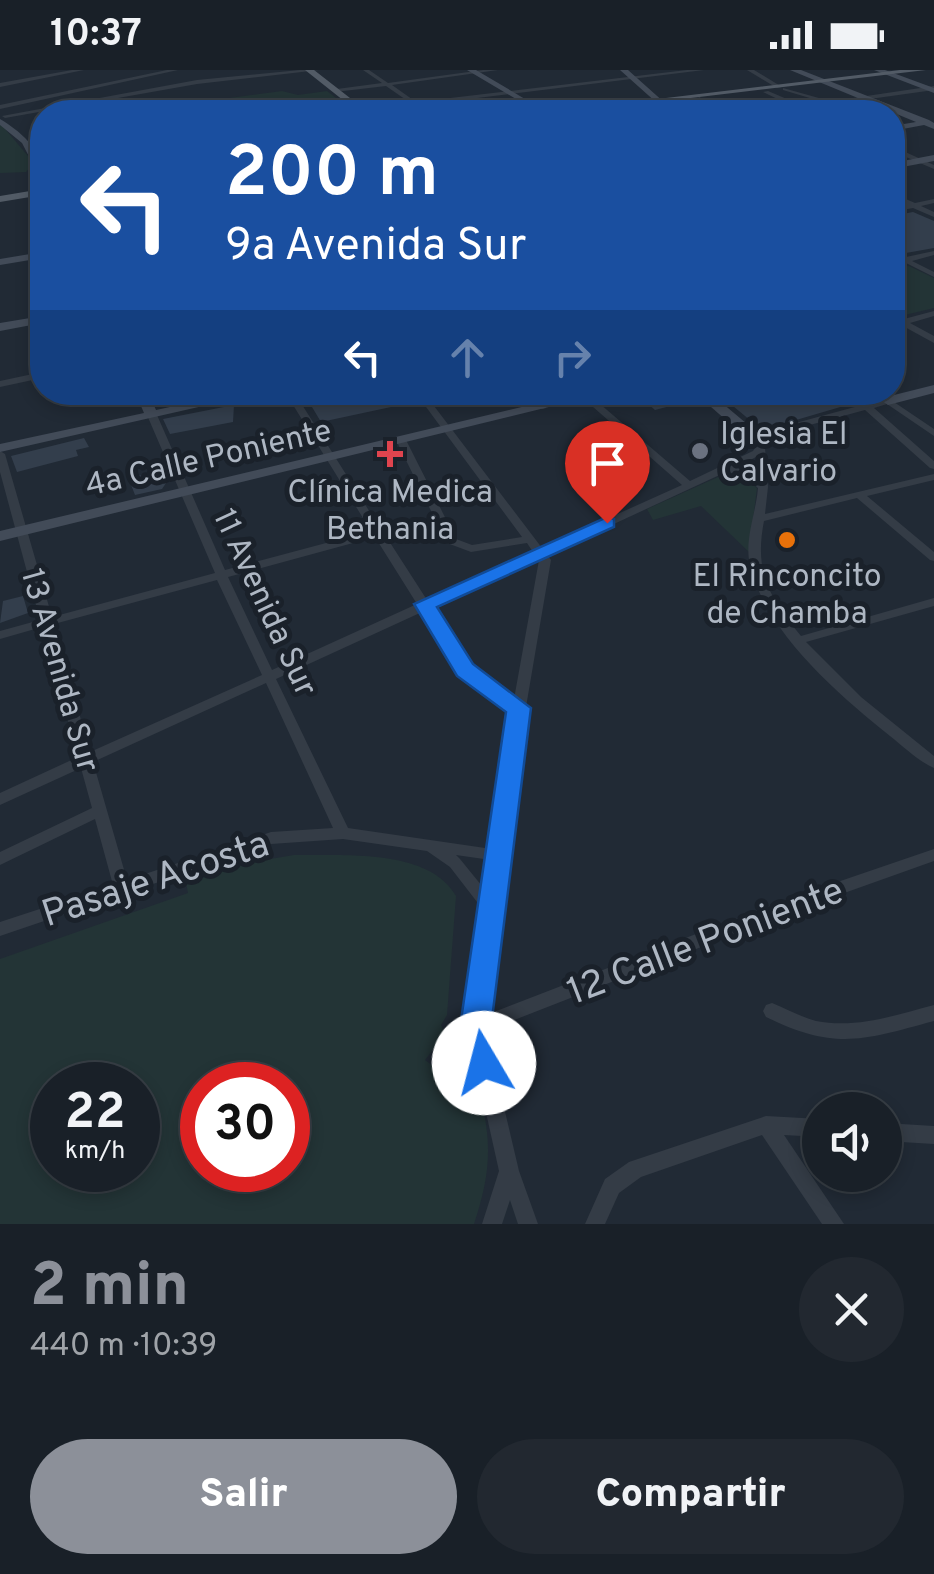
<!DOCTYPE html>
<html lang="es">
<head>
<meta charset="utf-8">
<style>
  :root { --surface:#192028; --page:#222830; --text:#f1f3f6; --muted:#9fa3a8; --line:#373e45; --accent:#8c9099 }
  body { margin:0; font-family:Overpass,sans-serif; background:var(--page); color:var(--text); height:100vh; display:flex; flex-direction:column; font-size:38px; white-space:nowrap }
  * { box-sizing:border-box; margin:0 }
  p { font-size:32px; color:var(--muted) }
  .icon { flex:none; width:55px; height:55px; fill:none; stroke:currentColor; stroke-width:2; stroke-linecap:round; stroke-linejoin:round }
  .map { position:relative; height:1154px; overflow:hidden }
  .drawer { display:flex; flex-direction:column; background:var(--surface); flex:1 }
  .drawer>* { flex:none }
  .guide { position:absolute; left:30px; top:30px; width:875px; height:305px; border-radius:40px; box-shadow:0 5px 15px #0003,0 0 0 2px var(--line); background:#1a4fa0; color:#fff; overflow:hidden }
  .fabs { position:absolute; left:802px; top:1022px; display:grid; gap:20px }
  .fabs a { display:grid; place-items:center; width:100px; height:100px; border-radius:50%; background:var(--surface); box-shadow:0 5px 15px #0003,0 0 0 2px var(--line); font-size:50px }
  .speed { position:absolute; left:30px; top:992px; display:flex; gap:20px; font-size:50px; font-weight:700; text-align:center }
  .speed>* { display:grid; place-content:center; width:130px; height:130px; border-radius:50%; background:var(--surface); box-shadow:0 5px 15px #0003,0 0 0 2px var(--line); line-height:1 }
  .speed small { font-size:25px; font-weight:400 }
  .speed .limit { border:15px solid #d22; background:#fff; color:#111 }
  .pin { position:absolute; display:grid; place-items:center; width:85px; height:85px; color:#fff; margin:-102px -42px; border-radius:50% 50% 50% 0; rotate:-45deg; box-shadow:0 0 10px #0007 }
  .pin .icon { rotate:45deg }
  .me { position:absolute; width:110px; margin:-55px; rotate:352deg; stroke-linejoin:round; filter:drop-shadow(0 0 8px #0008) }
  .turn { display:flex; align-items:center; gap:35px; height:210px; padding:0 30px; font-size:45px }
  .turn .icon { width:130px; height:130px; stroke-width:2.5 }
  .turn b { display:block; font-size:70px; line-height:85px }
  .lanes { display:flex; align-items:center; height:95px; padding:0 30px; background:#0003; justify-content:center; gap:50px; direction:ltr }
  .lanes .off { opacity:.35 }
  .round { display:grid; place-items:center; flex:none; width:105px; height:105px; border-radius:52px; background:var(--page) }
  .head { display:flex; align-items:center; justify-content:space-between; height:170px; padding:0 30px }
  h1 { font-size:60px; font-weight:800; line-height:75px; color:var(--accent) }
  .action { display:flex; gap:20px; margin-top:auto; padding:20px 30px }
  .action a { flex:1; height:115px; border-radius:60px; background:var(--accent); color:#fff; font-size:40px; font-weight:800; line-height:115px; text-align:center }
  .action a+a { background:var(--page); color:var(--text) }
  .status { display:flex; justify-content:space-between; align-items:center; height:70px; padding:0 50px; background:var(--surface); direction:ltr }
  .status svg { height:28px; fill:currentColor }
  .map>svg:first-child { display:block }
  .green { fill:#233436; fill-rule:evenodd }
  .building { fill:#333e4c }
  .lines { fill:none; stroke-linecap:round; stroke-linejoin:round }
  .street { fill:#343c46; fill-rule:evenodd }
  .secondary { fill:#424b58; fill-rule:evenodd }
  .primary { fill:#525b66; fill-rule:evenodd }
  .route { fill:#1a73e8; stroke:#114b97; stroke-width:2.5 }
  .worship-dot { fill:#6b7280; stroke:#1a212a; stroke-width:4 }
  .health-dot { fill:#e0444e; stroke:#1a212a; stroke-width:4 }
  .food-dot { fill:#e8710a; stroke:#1a212a; stroke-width:4 }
  .labels { text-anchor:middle; stroke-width:10; stroke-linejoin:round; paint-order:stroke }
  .poi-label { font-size:32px; fill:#aeb7c3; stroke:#1a212a }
  .street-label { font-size:32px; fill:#aeb7c3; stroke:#1a212a }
  .near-street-label { font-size:38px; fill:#aeb7c3; stroke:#1a212a }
</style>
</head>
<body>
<div class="status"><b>10:37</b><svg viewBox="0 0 49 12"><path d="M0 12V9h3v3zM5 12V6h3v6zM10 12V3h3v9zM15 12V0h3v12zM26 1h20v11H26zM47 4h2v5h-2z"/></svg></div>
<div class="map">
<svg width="934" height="1154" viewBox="0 0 934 1154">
  <rect width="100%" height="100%" fill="#212a35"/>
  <!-- green -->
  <path class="green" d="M282 21 298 25 327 21 354 42H154L152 38Z
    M0 53 34 93 26 102 0 103Z
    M909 196 934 208V238L905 245 893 241V197Z
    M727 403 741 404 757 418 749 482 701 436 653 450 647 439Z
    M294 785C342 786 429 778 456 826L447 945 441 955 445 964 425 990 449 1008 465 997C477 1004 478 1017 481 1030 493 1076 489 1109 474 1154H0V889L188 823 186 813 247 793ZM138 1015V1100H52V1015ZM202 1015H288V1100H202Z"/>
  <!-- building -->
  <path class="building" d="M913 142 934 151V178L906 183 892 177V146Z
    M303 322H379L391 337 321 352Z
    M630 322H659L674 335 655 340 640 327 643 330 623 335 613 326Z
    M716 322H865L871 328 762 360Z
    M234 335 233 352 170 364 163 349Z
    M84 368 89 377 76 380 78 386 17 402 11 386Z
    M160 403 166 413 162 419 135 425 128 407Z
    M23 526 28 543 0 553 3 531Z"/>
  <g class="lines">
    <!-- street -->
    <path class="street" d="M72 0H84L0 17V13Z
      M167 0H178L0 39V35Z
      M300 0H319L197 14 5 48 2 46 197 10Z
      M363 0H369L388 13 483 0H498L392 15 416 32 687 0H704L420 35 430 42H424L414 35 358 41 360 38 409 32 386 16 335 22 337 19 382 13Z
      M747 0H754L782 17 777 18Z
      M934 16V20L777 42H765L794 37 763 22 768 21 801 35 823 32 783 20V18L826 30V32Z
      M699 27 728 41 729 42H722L697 30Z
      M843 33 885 40 888 42H878L841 36Z
      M892 76 934 95V99L892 81Z
      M892 123 915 133 934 129V133L921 136 934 142V147L913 138 892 142V138L907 135 892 128Z
      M892 181 906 187 934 181V185L912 191 934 202V207L892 186Z
      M934 241V246L910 253 934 266V273L892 250V244L904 249Z
      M42 302V308L0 317V311Z
      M285 322H294L385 466 437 453 396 370 401 367 406 370 456 469 472 475 522 467 415 322H433L546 334V338L543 339 428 328 542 478 682 415 576 322H586L690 411 753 381 766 361 888 328 934 359V366L887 334 874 338 934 391V399L930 398 865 340 773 365 765 378 768 417 765 444 934 404V410L867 426 934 482V491L930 490 857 428 764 451C754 502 769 527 801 566L934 528V536L806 572 861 627 934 686V698C918 691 904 677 890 666 838 624 766 563 750 495 744 470 756 443 758 418L743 405 726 402 547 485 551 490 526 637 507 782 510 786 506 791 500 838 502 842 499 847 486 945 779 832 934 779V791L791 842 486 961 519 1101 538 1154H518L510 1130 502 1154H482L499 1101 467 957 484 841 450 797 427 781 343 769 271 774 0 866V852L113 815 95 749 0 795V782L92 738 81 698 0 735V723L78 687 42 557 0 569V561L40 550 0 402V381L5 384 52 547 215 503 147 345 149 343H155L157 345 225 500 371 461ZM756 387 757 407 750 401 735 398ZM440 459 447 473 471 482 527 473 533 482 427 530 389 471ZM375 467 417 534 272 600 228 507ZM538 489 539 490 514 629C474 611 454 573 431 537ZM217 510 262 605 90 682 54 554ZM422 542 460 603 492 630 512 639 492 779 348 758 276 609ZM266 613 333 758 271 762 127 810 93 692ZM456 785 491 790 486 821 460 789Z
      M772 933C787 939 801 947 816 951 856 959 896 945 934 935V951C863 970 836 981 766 947L763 941 766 935Z
      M766 1046 820 1049V1067L784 1065 844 1154H822L762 1065 641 1107 619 1123 605 1154H585L605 1109 629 1092Z
      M885 1053 934 1056V1074L885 1071Z"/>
    <!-- secondary -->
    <path class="secondary" d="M467 0H476L547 42H538Z
      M620 0H628L675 42H667Z
      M790 0H801L929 50 934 53V59L924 55 892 61V56L916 52Z
      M874 0H885L934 18V23Z
      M0 49C20 61 42 79 42 105L37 102 22 73 0 55Z
      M934 85V91L892 99V93Z
      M42 182V188L0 195V189Z
      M42 246V253L0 261V253Z
      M934 315V323L888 335 869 322H884L890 326Z
      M135 322H148L156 340 239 322H265L0 382V374L144 343Z
      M585 322H610L0 471V461Z
      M694 322H709L753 359 771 368 764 372 743 365Z"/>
    <!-- primary -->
    <path class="primary" d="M305 0H314L368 42H358Z
      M900 0H926L574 42H549Z
      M42 119V125L0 132V126Z"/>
  </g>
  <!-- route -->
  <path class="route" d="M607 447 614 449V457L437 537 473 594 531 638 491 957 500 993 496 1004 484 1008 473 1004 460 957 506 642 457 606 414 534Z"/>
  <!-- markers -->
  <circle class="worship-dot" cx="700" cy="381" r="10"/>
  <path class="health-dot" d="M385 369h10v10h10v10h-10v10h-10v-10h-10v-10h10z"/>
  <circle class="food-dot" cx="787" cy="470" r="10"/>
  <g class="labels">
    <!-- poi labels -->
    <g class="poi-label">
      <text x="720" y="374" text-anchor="start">Iglesia El<tspan x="720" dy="37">Calvario</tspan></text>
      <text x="390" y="432">Clínica Medica<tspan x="390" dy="37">Bethania</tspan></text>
      <text x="787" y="516">El Rinconcito<tspan x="787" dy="37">de Chamba</tspan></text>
    </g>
    <!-- street labels -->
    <g class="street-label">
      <text transform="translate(208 387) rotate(-13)" y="11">4a Calle Poniente</text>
      <text transform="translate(266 532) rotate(65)" y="11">11 Avenida Sur</text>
      <text transform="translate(61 600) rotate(74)" y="11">13 Avenida Sur</text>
    </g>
    <!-- near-street labels -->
    <g class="near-street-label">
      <text transform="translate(155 808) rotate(-18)" y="13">Pasaje Acosta</text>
      <text transform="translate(705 870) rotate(-21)" y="13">12 Calle Poniente</text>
    </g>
  </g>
</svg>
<div class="fabs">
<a><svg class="icon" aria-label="sound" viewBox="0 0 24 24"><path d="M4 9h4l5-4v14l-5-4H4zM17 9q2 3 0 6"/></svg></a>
</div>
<div class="speed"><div>22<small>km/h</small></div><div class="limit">30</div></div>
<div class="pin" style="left:607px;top:453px;background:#d93025"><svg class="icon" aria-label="arrive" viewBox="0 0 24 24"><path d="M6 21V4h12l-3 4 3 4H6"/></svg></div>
<svg class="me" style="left:484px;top:993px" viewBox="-20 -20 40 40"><circle r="19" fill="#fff"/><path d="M0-13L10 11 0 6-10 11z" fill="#1a73e8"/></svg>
<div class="guide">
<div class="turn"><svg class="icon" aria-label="left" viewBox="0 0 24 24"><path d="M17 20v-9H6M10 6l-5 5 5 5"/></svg><div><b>200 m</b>9a Avenida Sur</div></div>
<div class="lanes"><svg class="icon" aria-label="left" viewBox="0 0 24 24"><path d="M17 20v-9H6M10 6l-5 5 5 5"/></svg><svg class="icon off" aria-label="ahead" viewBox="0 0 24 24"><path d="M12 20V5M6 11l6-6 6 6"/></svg><svg class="icon off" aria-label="right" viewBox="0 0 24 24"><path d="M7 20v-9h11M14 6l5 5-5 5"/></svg></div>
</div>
</div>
<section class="drawer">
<div class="head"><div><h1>2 min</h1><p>440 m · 10:39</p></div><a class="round"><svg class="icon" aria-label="close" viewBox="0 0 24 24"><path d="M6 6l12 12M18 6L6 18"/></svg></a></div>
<div class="action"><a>Salir</a><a>Compartir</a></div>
</section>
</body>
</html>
